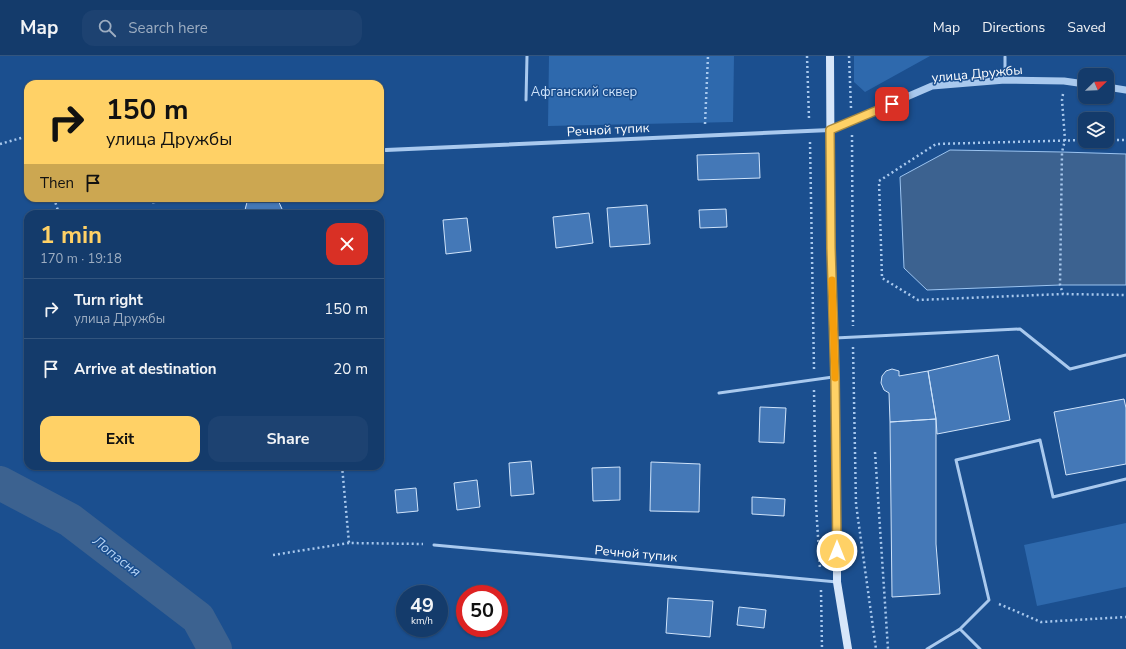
<!DOCTYPE html>
<html lang="en">
<head>
<meta charset="utf-8">
<style>
  :root { --surface:#143b6b; --page:#1d4271; --text:#f1f3f6; --muted:#9dadc1; --line:#33557e; --accent:#ffd166 }
  body { margin:0; font-family:"Nunito Sans",sans-serif; background:var(--page); color:var(--text); height:100vh; display:flex; flex-direction:column; font-size:15px; white-space:nowrap }
  * { box-sizing:border-box; margin:0 }
  p { font-size:13px; color:var(--muted) }
  .icon { flex:none; width:22px; height:22px; fill:none; stroke:currentColor; stroke-width:2; stroke-linecap:round; stroke-linejoin:round }
  .map { position:relative; flex:1; overflow:hidden }
  .panel { position:absolute; left:24px; top:154px; width:360px; height:260px; display:flex; flex-direction:column; background:var(--surface); border-radius:12px; box-shadow:0 1px 3px #0004,0 0 0 1px var(--line) }
  .panel>* { flex:none }
  .banner { position:absolute; left:24px; top:24px; width:360px; height:122px; border-radius:12px; box-shadow:0 1px 3px #0004,0 0 0 1px var(--line); background:#ffd166; color:#111; overflow:hidden }
  .needle { width:26px; rotate:67deg }
  .fabs { position:absolute; left:1078px; top:12px; display:grid; gap:8px }
  .fabs a { display:grid; place-items:center; width:36px; height:36px; border-radius:8px; background:var(--surface); box-shadow:0 1px 3px #0004,0 0 0 1px var(--line); font-size:20px }
  .speed { position:absolute; left:396px; top:529px; display:flex; gap:8px; font-size:20px; font-weight:700; text-align:center }
  .speed>* { display:grid; place-content:center; width:52px; height:52px; border-radius:50%; background:var(--surface); box-shadow:0 1px 3px #0004,0 0 0 1px var(--line); line-height:1 }
  .speed small { font-size:10px; font-weight:400 }
  .speed .limit { border:6px solid #d22; background:#fff; color:#111 }
  .pin { position:absolute; display:grid; place-items:center; width:34px; height:34px; color:#fff; margin:-17px; border-radius:8px; box-shadow:0 2px 6px #0006 }
  .me { position:absolute; width:44px; margin:-22px; rotate:0deg; stroke-linejoin:round; filter:drop-shadow(0 0 3px #0008) }
  .turn { display:flex; align-items:center; gap:14px; height:84px; padding:0 16px; font-size:18px }
  .turn .icon { width:52px; height:52px; stroke-width:2.5 }
  .turn b { display:block; font-size:28px; line-height:34px }
  .then { display:flex; align-items:center; height:38px; padding:0 16px; background:#0003; gap:8px; font-size:15px }
  .round { display:grid; place-items:center; flex:none; width:42px; height:42px; border-radius:12px; background:var(--page) }
  .head { display:flex; align-items:center; justify-content:space-between; height:68px; padding:0 16px }
  h1 { font-size:24px; font-weight:700; line-height:30px; color:var(--accent) }
  .cta { display:flex; gap:8px; margin-top:auto; padding:8px 16px }
  .cta a { flex:1; height:46px; border-radius:12px; background:var(--accent); color:#111; font-size:16px; font-weight:700; line-height:46px; text-align:center }
  .cta a+a { background:var(--page); color:var(--text) }
  ul { padding:0; list-style:none }
  li { display:flex; align-items:center; gap:12px; height:60px; padding:0 16px; border-top:1px solid var(--line) }
  li div { flex:1 }
  li b { display:block; font-size:15px }
  li em { font-style:normal }
  header { display:flex; align-items:center; gap:24px; box-sizing:border-box; height:56px; padding:0 20px; background:var(--surface); border-bottom:1px solid var(--line) }
  header strong { font-size:19px }
  nav { display:flex; gap:22px; margin-inline-start:auto; font-size:14px }
  .search { width:280px; height:36px; background:var(--page); display:flex; align-items:center; gap:10px; box-sizing:border-box; padding:0 14px; border-radius:12px; color:var(--muted); font-size:15px }
  .map>svg:first-child { display:block }
  .green { fill:#2e69ad }
  .water { fill:#3c6290; stroke:#9cc4f0 }
  .lines { fill:none; stroke-linecap:round; stroke-linejoin:round }
  .river { stroke:#3c6290; stroke-width:34 }
  .building { fill:#4478b7; stroke:#cfe3fa }
  .path { stroke:#a9c9ee; stroke-width:2.5; stroke-dasharray:2 3; stroke-linecap:butt }
  .service { stroke:#a9c9ee; stroke-width:3 }
  .minor { stroke:#a9c9ee; stroke-width:4 }
  .tertiary { stroke:#a9c9ee; stroke-width:7 }
  .secondary { stroke:#d6e6fa; stroke-width:8 }
  .route-casing { stroke:#a68842; stroke-width:10 }
  .route { stroke:#ffd166; stroke-width:7 }
  .slow { stroke:#f59e0b; stroke-width:7 }
  .labels { text-anchor:middle; stroke-width:3; stroke-linejoin:round; paint-order:stroke }
  .street-label { font-size:13px; fill:#fff; stroke:#1b4f8f }
  .park-label { font-size:13px; fill:#cfe3fa; stroke:#1b4f8f }
  .water-label { font-size:14px; font-style:italic; fill:#b5d3f5; stroke:#1b4f8f }
</style>
</head>
<body>
<header>
<strong>Map</strong>
<div class="search"><svg class="icon" aria-label="search" viewBox="0 0 24 24"><circle cx="10" cy="10" r="6"/><path d="M15 15l6 6"/></svg>Search here</div>
<nav><a>Map</a><a>Directions</a><a>Saved</a></nav>
</header>
<div class="map">
<svg width="1126" height="593" viewBox="0 0 1126 593">
  <rect width="100%" height="100%" fill="#1b4f8f"/>
  <!-- green -->
  <path class="green" d="M549 0H734L733 66 548 70Z
    M854 0H930L865 36 854 26Z
    M1126 467V531L1037 550 1024 489Z"/>
  <!-- water -->
  <path class="water" d="M950 94 1062 96 1126 98V229H1060L927 234 904 212 900 121Z"/>
  <g class="lines">
    <!-- river -->
    <path class="river" d="M0 427 70 464 198 562 215 593"/>
  </g>
  <!-- building -->
  <path class="building" d="M759 97 760 122 698 124 697 99Z
    M250 142H277L282 153 281 158H244L247 146Z
    M647 149 650 188 610 191 607 152Z
    M726 153 727 171 700 172 699 154Z
    M589 157 593 187 556 192 553 161Z
    M467 162 471 195 446 198 443 164Z
    M998 299 1010 364 937 378 936 363 928 315Z
    M892 313 899 315V320L928 315 936 363 890 366 889 337 884 334 881 327 882 320 886 315Z
    M1124 343 1126 352V408L1066 419 1054 356Z
    M760 351 786 352 784 387 759 386Z
    M936 363V488L940 538 892 541 890 366Z
    M531 405 534 438 511 440 509 407Z
    M651 406 700 408 699 456 650 455Z
    M620 411V444L593 445 592 412Z
    M477 424 480 451 457 454 454 427Z
    M416 432 418 455 397 457 395 434Z
    M752 441 785 443 784 460 752 458Z
    M668 542 713 545 710 581 666 577Z
    M739 551 766 554 764 572 737 569Z"/>
  <g class="lines">
    <!-- path -->
    <path class="path" d="M807 0 809 63
      M849 0 851 52
      M1063 38 1062 44 1065 84 1062 96 1060 229 1063 238
      M705 68 708 0
      M852 79 853 270
      M1085 84 936 88 879 125 882 222 918 244 1063 238 1126 239
      M1107 84H1126
      M810 86 814 313
      M0 88 28 80
      M54 142 59 158
      M853 291 856 448 876 593
      M814 334 816 449 820 513
      M875 396 888 593
      M342 410 349 487 423 488
      M273 499 349 487
      M821 534 822 593
      M999 548 1041 566 1126 561"/>
    <!-- service -->
    <path class="service" d="M1005 24V1
      M526 44 527 0
      M380 95 386 94
      M153 146 172 142
      M835 282 1020 273 1070 313 1126 299
      M719 337 833 321
      M434 489 837 526
      M960 573 989 544 956 404 1040 384 1053 441 1126 423
      M927 593 960 573 980 593"/>
    <!-- minor -->
    <path class="minor" d="M386 94 830 74"/>
    <!-- tertiary -->
    <path class="tertiary" d="M1107 31 1126 34
      M830 74 932 30 1005 24 1064 25 1085 28"/>
    <!-- secondary -->
    <path class="secondary" d="M830 0 831 192 835 321 837 449V526L848 593"/>
  </g>
  <g class="lines">
    <!-- route casing -->
    <g class="route-casing">
      <path id="route" d="M837 495 835 321 831 192 830 74 892 48"/>
    </g>
    <!-- route -->
    <use href="#route" class="route"/>
    <!-- slow -->
    <path class="slow" d="M832 224 835 322"/>
  </g>
  <g class="labels">
    <!-- street labels -->
    <g class="street-label">
      <text transform="translate(977 17) rotate(-5)" y="5">улица Дружбы</text>
      <text transform="translate(608 73) rotate(-3)" y="5">Речной тупик</text>
      <text transform="translate(636 497) rotate(5)" y="5">Речной тупик</text>
    </g>
    <!-- park labels -->
    <g class="park-label">
      <text x="584" y="40">Афганский сквер</text>
    </g>
    <!-- water labels -->
    <g class="water-label">
      <text transform="translate(117 500) rotate(38)" y="5">Лопасня</text>
    </g>
  </g>
</svg>
<div class="fabs">
<a><svg class="needle" viewBox="-14 -14 28 28"><path d="M0-13l5 13h-10z" fill="#e53935"/><path d="M0 13l5-13h-10z" fill="#9dadc1"/></svg></a>
<a><svg class="icon" aria-label="layers" viewBox="0 0 24 24"><path d="M12 4l9 5-9 5-9-5zM3 14l9 5 9-5"/></svg></a>
</div>
<div class="speed"><div>49<small>km/h</small></div><div class="limit">50</div></div>
<div class="pin" style="left:892px;top:48px;background:#d93025"><svg class="icon" aria-label="arrive" viewBox="0 0 24 24"><path d="M6 21V4h12l-3 4 3 4H6"/></svg></div>
<svg class="me" style="left:837px;top:495px" viewBox="-20 -20 40 40"><circle r="17" fill="#ffd166" stroke="#fff" stroke-width="3"/><path d="M0-11L8 9 0 5-8 9z" fill="#fff"/></svg>
<div class="banner">
<div class="turn"><svg class="icon" aria-label="right" viewBox="0 0 24 24"><path d="M7 20v-9h11M14 6l5 5-5 5"/></svg><div><b>150 m</b>улица Дружбы</div></div>
<div class="then">Then<svg class="icon" aria-label="arrive" viewBox="0 0 24 24"><path d="M6 21V4h12l-3 4 3 4H6"/></svg></div>
</div>
<section class="panel">
<div class="head"><div><h1>1 min</h1><p>170 m · 19:18</p></div><a class="round" style="background:#d93025;color:#fff"><svg class="icon" aria-label="close" viewBox="0 0 24 24"><path d="M6 6l12 12M18 6L6 18"/></svg></a></div>
<ul>
<li><svg class="icon" aria-label="right" viewBox="0 0 24 24"><path d="M7 20v-9h11M14 6l5 5-5 5"/></svg><div><b>Turn right</b><p>улица Дружбы</p></div><em>150 m</em></li>
<li><svg class="icon" aria-label="arrive" viewBox="0 0 24 24"><path d="M6 21V4h12l-3 4 3 4H6"/></svg><div><b>Arrive at destination</b></div><em>20 m</em></li>
</ul>
<div class="cta"><a>Exit</a><a>Share</a></div>
</section>
</div>
</body>
</html>
